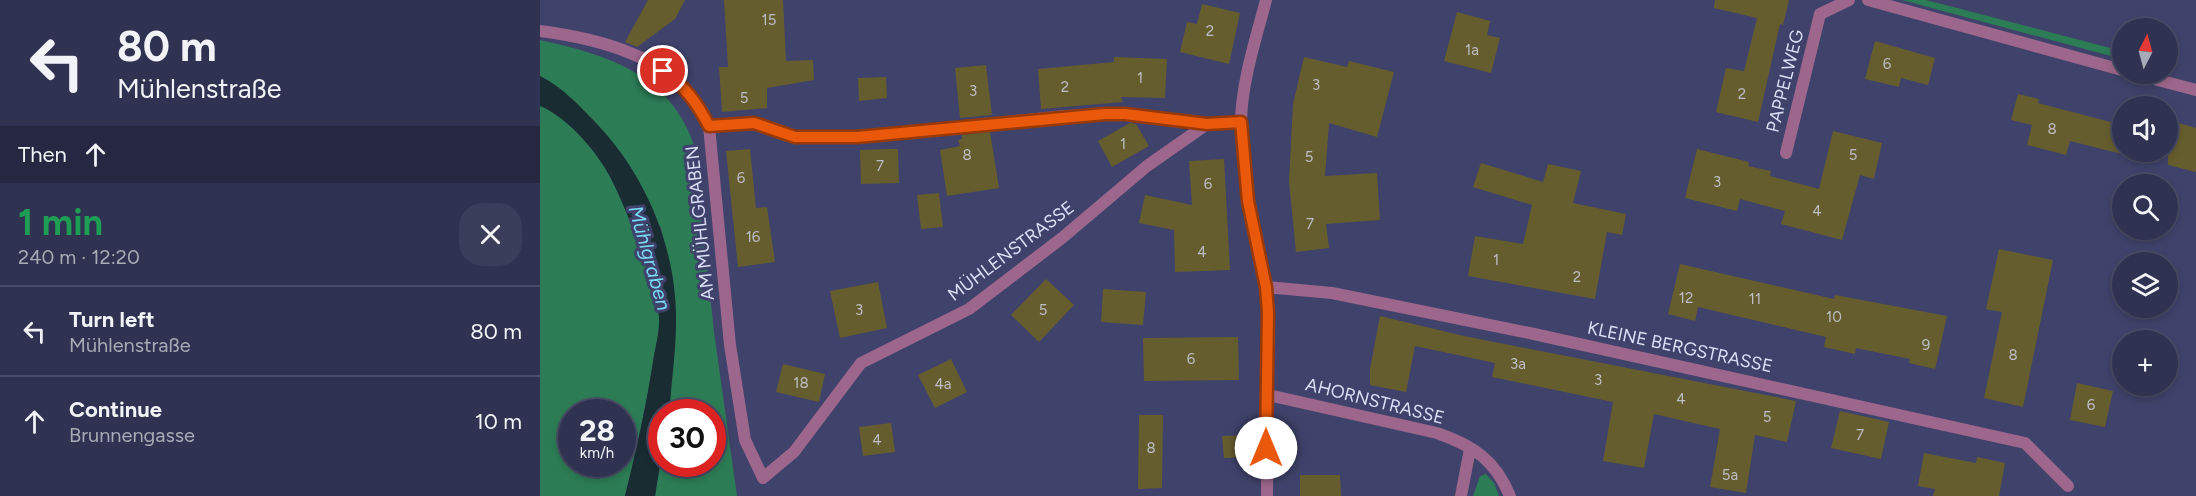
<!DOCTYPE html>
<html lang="en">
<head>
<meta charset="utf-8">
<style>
  :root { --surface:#2f3250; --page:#3b3e5a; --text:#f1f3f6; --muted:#a7aab7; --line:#4a4d67 }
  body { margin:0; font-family:Figtree,sans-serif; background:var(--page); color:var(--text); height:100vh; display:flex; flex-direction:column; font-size:22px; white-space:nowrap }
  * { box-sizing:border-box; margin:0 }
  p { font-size:20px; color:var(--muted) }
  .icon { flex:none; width:33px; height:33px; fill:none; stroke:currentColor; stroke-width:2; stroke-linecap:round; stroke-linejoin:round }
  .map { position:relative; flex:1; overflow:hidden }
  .side { display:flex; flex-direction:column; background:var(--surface); width:540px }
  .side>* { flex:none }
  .guide { background:#2f3250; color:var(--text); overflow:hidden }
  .needle { width:39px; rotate:6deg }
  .fabs { position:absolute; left:1572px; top:18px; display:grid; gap:12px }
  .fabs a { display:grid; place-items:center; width:66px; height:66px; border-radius:50%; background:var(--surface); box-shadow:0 3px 9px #0003,0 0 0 2px var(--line); font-size:30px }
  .speed { position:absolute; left:18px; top:399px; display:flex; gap:12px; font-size:30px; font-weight:700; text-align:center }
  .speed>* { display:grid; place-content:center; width:78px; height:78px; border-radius:50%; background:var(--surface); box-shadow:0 3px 9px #0003,0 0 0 2px var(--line); line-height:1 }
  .speed small { font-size:15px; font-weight:400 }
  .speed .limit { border:9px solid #d22; background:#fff; color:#111 }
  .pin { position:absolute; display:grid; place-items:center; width:51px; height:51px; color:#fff; margin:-26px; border:3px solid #fff; border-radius:50%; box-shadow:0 2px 6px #0007 }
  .me { position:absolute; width:66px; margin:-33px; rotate:0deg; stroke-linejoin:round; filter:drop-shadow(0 0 4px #0008) }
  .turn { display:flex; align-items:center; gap:21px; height:126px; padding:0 18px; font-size:27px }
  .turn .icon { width:78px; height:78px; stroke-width:2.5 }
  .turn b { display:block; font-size:42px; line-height:51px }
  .then { display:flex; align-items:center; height:57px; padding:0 18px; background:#0003; gap:12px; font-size:22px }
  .round { display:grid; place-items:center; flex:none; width:63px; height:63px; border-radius:24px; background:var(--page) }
  .overview { display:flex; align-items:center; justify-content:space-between; height:102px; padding:0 18px }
  h1 { font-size:36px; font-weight:700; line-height:45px; color:#1e9e55 }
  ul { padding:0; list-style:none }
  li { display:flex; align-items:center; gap:18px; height:90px; padding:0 18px; border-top:2px solid var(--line) }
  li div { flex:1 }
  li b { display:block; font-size:22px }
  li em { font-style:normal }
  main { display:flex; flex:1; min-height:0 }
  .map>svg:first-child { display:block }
  .green { fill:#2c7c55; fill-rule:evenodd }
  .water { fill:#192c32 }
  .building { fill:#665d2e }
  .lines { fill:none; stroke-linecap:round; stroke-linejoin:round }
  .street { stroke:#9d668c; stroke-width:12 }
  .route-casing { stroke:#983908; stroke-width:15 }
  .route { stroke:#ea580c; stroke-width:10 }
  .labels { text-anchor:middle; stroke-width:6; stroke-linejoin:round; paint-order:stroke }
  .number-label { font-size:15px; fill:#bebec5 }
  .street-label { font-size:18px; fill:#dbdff7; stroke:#3f426a }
  .water-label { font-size:20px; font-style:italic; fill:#79d9f5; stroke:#3f426a }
</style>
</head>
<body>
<main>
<section class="side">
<div class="guide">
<div class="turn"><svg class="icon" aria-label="left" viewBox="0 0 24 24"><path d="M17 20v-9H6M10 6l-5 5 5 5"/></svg><div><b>80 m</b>Mühlenstraße</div></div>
<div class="then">Then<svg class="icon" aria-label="ahead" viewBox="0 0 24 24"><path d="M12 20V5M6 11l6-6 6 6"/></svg></div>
</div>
<div class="overview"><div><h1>1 min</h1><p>240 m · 12:20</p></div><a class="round"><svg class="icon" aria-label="close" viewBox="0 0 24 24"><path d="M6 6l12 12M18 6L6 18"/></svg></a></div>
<ul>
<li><svg class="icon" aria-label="left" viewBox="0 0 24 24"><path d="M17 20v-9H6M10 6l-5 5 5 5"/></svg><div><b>Turn left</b><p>Mühlenstraße</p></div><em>80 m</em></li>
<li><svg class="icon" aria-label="ahead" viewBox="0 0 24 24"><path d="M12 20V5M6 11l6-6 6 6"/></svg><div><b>Continue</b><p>Brunnengasse</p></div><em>10 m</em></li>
</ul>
</section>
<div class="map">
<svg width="1656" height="496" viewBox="0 0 1656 496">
  <rect width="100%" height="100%" fill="#3f426a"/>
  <!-- green -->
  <path class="green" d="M1362 0H1386L1582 51V59Z
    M0 40C69 55 132 75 155 148L174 332 197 496H115L121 458 122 464H172V412H129L136 321 133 282 121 228 0 76Z
    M0 106C25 116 51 145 65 168 83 197 116 284 119 317 120 332 115 348 113 362 106 407 96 452 85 496H0ZM32 412H82V464H32Z
    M946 474 954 483 959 496H933L940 476Z"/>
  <!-- water -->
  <path class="water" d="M0 76C21 86 40 106 56 123 106 175 137 249 136 322 136 349 132 377 130 404L129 412H122L121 458 115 496H85C96 452 106 407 113 362 115 348 120 332 119 317 116 284 83 197 65 168 51 145 25 116 0 106Z"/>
  <!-- building -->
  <path class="building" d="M108 0H145L135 19 97 47 85 42Z
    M184 0H243L246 61 273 60 274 80 227 88V108L182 112 179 67H188Z
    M1175 0H1249L1243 25 1240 24 1218 122 1176 112 1186 68 1204 71 1217 18 1174 8Z
    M662 4 700 13 689 64 640 52 647 22 657 24Z
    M917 12 950 21 947 35 960 38 951 73 904 61Z
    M1335 41 1395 58 1388 85 1361 78 1359 87 1325 79Z
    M574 57 627 59 625 98 581 97 583 102 501 109 498 69 574 62Z
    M764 57 807 67 809 61 854 72 837 137 789 123 785 176 837 173 840 220 786 224 789 248 756 252 749 181 753 104Z
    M446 65 452 115 420 118 415 68Z
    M346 77 347 98 319 101 318 78Z
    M1478 94 1499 99 1498 103 1582 125V154L1530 141 1526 155 1487 145 1492 125 1471 120Z
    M1628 120 1656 128V172L1628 165Z
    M590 123 596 124 609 146 572 167 558 141Z
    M1293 131 1342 143 1334 179 1320 175 1302 240 1241 224 1245 211 1200 199 1197 211 1145 198 1157 149 1209 162 1208 166 1231 171 1230 176 1279 189Z
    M450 132 459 188 407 196 400 150 420 146 418 140 422 139V135Z
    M210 149 216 208 227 207 235 262 198 267 186 151Z
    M349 149H358L359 183 321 184 320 150Z
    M684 159 690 270 635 272 634 230 599 223 605 195 652 205 649 161Z
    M941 163 1003 182 1008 164 1041 171 1033 203 1086 214 1082 235 1067 232 1055 299 928 276 935 236 983 244 992 205 933 187Z
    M399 193 403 227 381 229 377 195Z
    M1459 249 1513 260 1483 407 1444 398 1462 312 1446 309Z
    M1140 264 1294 299 1295 295 1407 316 1395 369 1369 363 1370 359 1316 348 1315 354 1284 347 1286 337 1158 307 1155 321 1128 314Z
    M506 279 534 305 499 342 471 315Z
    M338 282 347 328 300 338 290 291Z
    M563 289 606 292 603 325 561 322Z
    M840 316 924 336 1256 401 1247 442 1215 435 1206 493 1170 487 1180 429 1114 414 1104 468 1063 461 1073 402 952 377 955 363 875 346 866 392 830 385V369Z
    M698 337 699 380 604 381 603 338Z
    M411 359 427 392 395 408 378 375Z
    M243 364 285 374 279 402 236 392Z
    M1537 383 1573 391 1565 427 1530 420Z
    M1300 411 1349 422 1341 459 1291 448Z
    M599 415H623L622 488 598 489Z
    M351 423 355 452 323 456 319 427Z
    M711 435 712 457 684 458 682 436Z
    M1384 453 1436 463 1437 457 1465 463 1459 496H1393L1395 489 1378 486Z
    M760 475H800L801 496H760Z"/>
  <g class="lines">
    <!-- street -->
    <path class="street" d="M726 0C716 39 702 80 701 121 701 186 722 248 728 312L727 496
      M1328 0 1582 70
      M0 31C54 38 123 54 156 102 161 109 165 118 169 126L190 345 205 440 223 478 254 452 321 363 429 309 522 238 607 166 667 124
      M1595 74 1656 90
      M169 126 214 123 255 137H317L525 116 585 114 667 124 701 122
      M1246 153 1280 14 1309 0
      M726 287 792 293 994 334 1485 443 1528 486
      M728 395 897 433C934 446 955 460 970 496
      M921 496 930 449"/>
  </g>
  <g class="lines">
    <!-- route casing -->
    <g class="route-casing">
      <path id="route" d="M123 71C145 86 157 103 169 126L214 123 255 137H317L565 114H585L667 124 701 122 708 201 726 287 728 312 726 448"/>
    </g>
    <!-- route -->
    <use href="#route" class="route"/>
  </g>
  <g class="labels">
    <!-- number labels -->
    <g class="number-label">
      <text x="229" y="25">15</text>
      <text x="670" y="36">2</text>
      <text x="932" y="55">1a</text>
      <text x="1347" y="69">6</text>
      <text x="600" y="83">1</text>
      <text x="776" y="90">3</text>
      <text x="525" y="92">2</text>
      <text x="433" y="96">3</text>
      <text x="1202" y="99">2</text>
      <text x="204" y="103">5</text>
      <text x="1512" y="134">8</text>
      <text x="583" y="149">1</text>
      <text x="427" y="160">8</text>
      <text x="1313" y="160">5</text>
      <text x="769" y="162">5</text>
      <text x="340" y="171">7</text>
      <text x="201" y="183">6</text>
      <text x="1177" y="187">3</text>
      <text x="668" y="189">6</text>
      <text x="1277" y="216">4</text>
      <text x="770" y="229">7</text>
      <text x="213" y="242">16</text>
      <text x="662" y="257">4</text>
      <text x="956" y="265">1</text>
      <text x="1037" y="282">2</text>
      <text x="1146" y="303">12</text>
      <text x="1215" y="304">11</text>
      <text x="319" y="315">3</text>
      <text x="503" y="315">5</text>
      <text x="1294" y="322">10</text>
      <text x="1386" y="350">9</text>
      <text x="1473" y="360">8</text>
      <text x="651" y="364">6</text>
      <text x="978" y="369">3a</text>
      <text x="1058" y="385">3</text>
      <text x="261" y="388">18</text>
      <text x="403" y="389">4a</text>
      <text x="1141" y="404">4</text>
      <text x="1551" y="410">6</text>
      <text x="1227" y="422">5</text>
      <text x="1320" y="440">7</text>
      <text x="337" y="445">4</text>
      <text x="611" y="453">8</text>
      <text x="1190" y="480">5a</text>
    </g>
    <!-- street labels -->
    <g class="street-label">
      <text transform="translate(1245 81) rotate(-76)" y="6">PAPPELWEG</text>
      <text transform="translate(160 223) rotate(-96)" y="6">AM MÜHLGRABEN</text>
      <text transform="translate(471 251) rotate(-37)" y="6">MÜHLENSTRASSE</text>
      <text transform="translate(1140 347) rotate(12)" y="6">KLEINE BERGSTRASSE</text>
      <text transform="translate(835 401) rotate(14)" y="6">AHORNSTRASSE</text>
    </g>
    <!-- water labels -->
    <g class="water-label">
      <text transform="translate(110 258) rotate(74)" y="7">Mühlgraben</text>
    </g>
  </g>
</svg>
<div class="fabs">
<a><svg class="needle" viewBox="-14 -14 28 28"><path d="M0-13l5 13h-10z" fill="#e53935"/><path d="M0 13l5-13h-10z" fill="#a7aab7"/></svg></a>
<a><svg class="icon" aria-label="sound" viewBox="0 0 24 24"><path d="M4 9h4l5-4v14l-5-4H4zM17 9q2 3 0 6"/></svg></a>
<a><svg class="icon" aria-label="search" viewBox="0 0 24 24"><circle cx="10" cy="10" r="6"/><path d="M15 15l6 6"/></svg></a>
<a><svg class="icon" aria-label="layers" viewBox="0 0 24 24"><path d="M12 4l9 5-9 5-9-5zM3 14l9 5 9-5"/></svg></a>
<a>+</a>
</div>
<div class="speed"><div>28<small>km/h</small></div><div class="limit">30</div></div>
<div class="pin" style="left:123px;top:71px;background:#d93025"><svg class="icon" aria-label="arrive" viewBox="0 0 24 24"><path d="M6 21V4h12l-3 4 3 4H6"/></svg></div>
<svg class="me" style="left:726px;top:448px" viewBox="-20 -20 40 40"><circle r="19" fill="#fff"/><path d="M0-13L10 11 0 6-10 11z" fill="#ea580c"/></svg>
</div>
</main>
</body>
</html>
